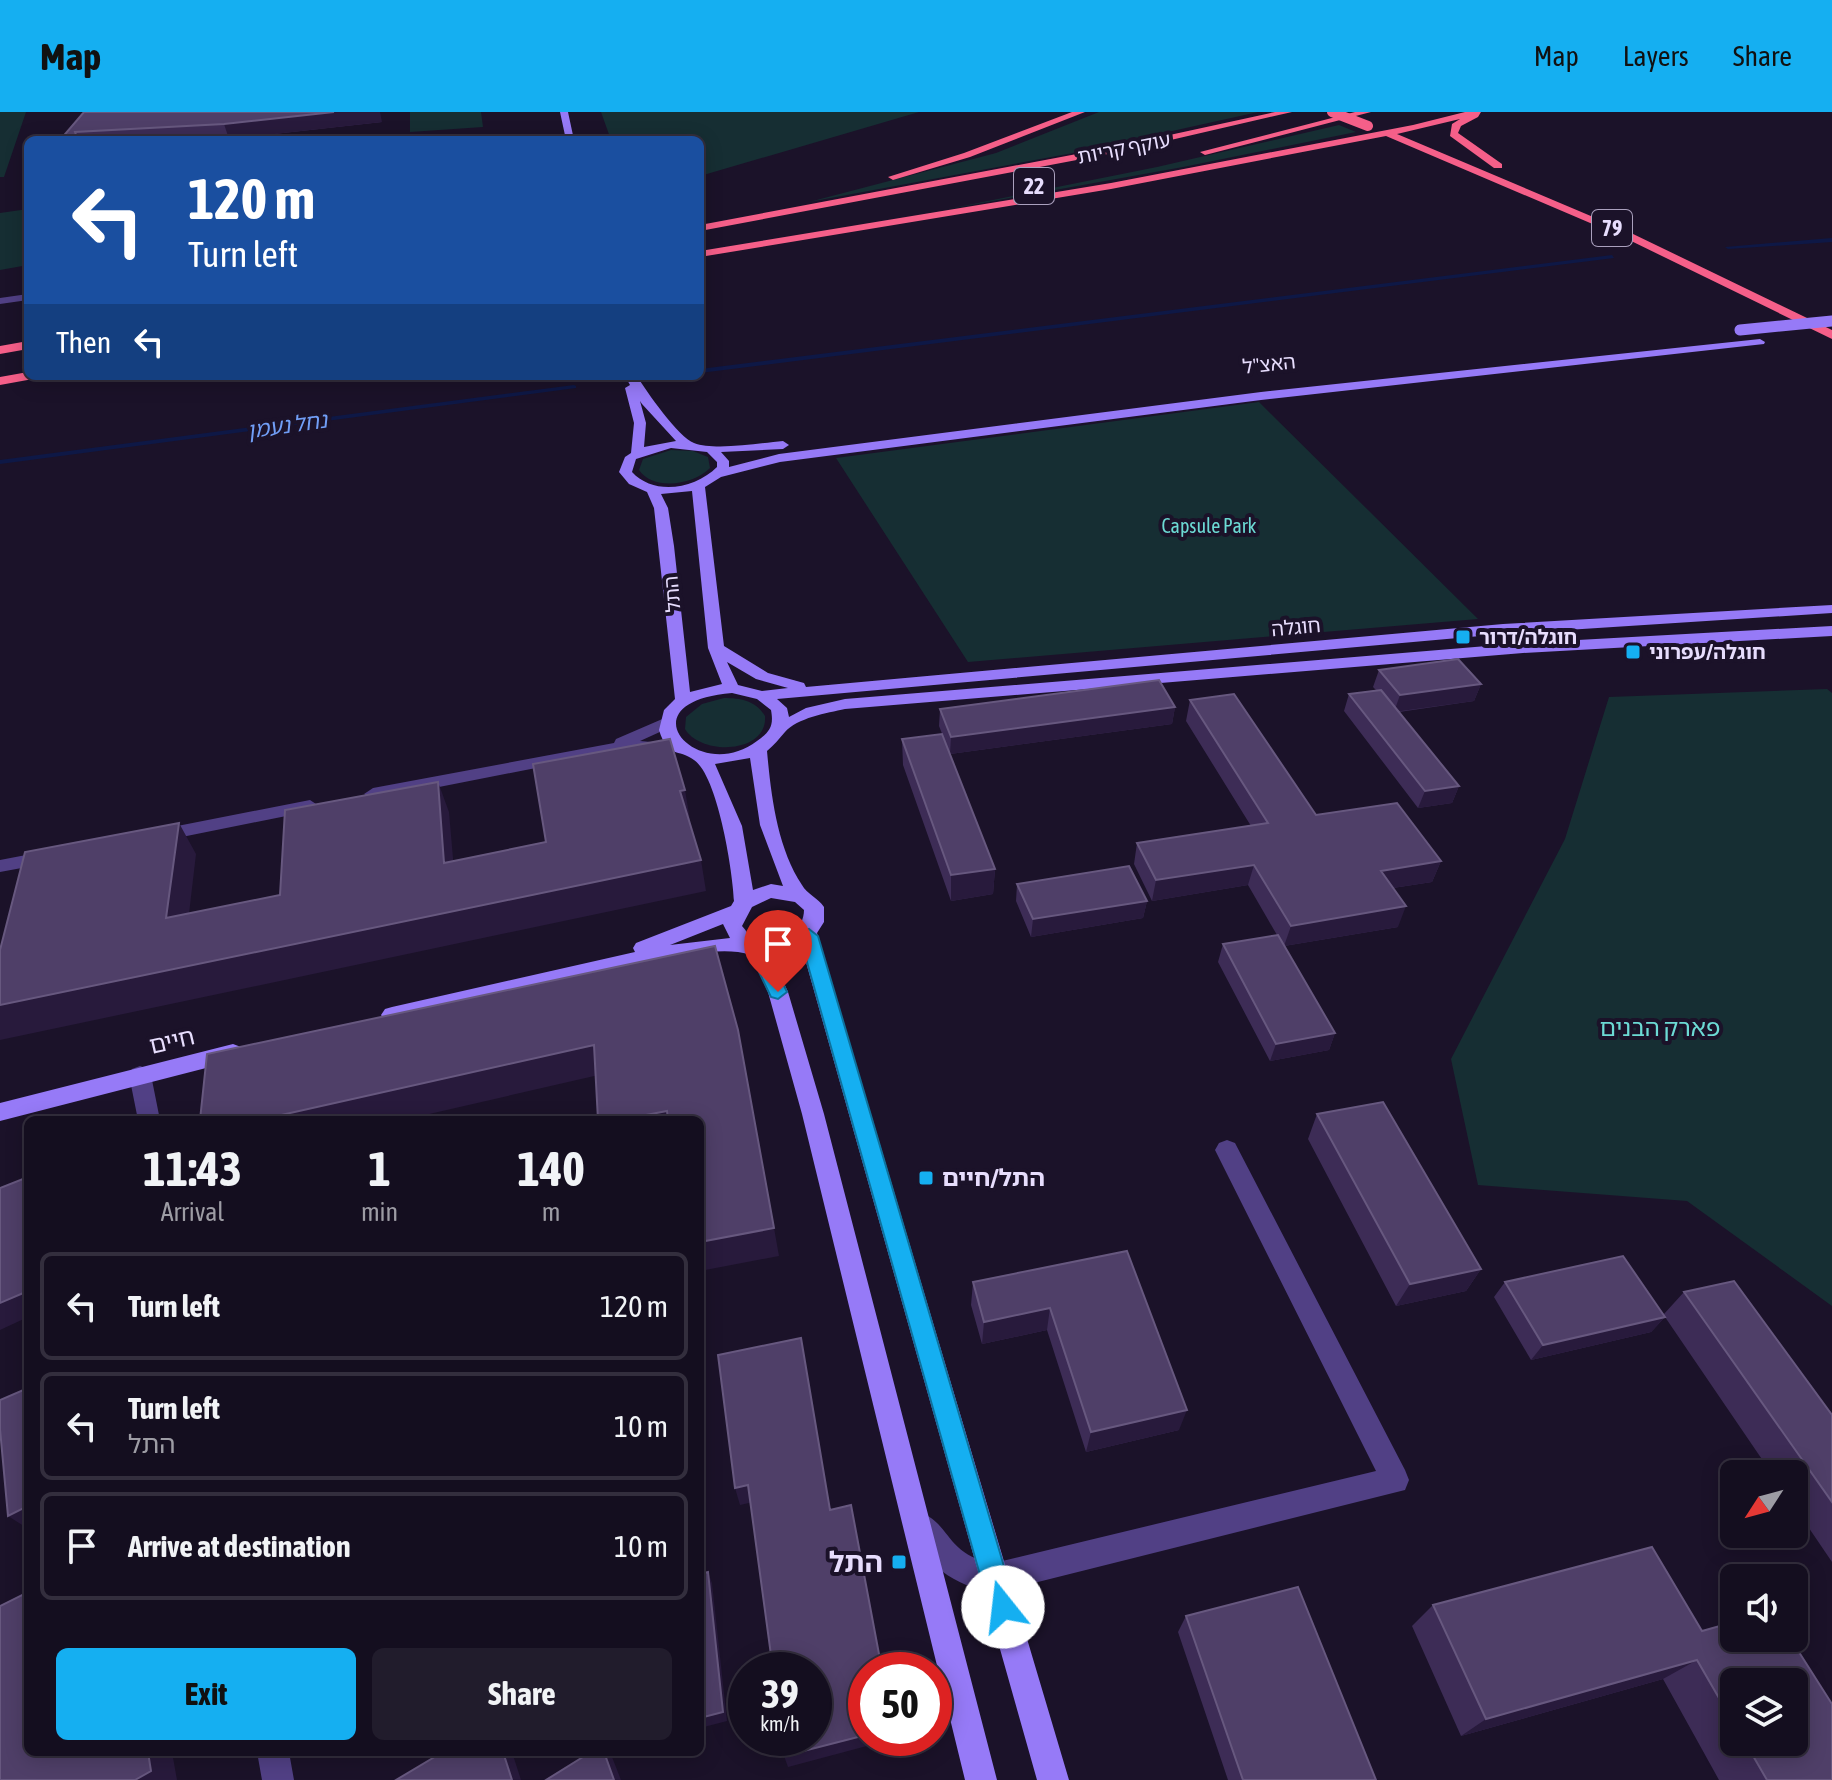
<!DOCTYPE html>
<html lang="en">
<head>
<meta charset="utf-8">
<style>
  :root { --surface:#140e1f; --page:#211c2c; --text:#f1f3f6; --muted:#9d9ca4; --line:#332e3d; --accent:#15aff1 }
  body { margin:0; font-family:"Asap Condensed","Noto Sans Hebrew",sans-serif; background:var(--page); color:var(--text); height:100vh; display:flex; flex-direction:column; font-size:30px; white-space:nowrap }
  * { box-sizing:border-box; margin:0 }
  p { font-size:26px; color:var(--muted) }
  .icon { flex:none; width:44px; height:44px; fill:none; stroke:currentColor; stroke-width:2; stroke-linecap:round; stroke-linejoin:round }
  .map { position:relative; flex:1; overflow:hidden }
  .side { position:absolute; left:24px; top:1004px; width:680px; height:640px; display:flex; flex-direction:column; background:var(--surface); border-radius:12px; box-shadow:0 4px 20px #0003,0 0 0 2px var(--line) }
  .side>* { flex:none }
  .banner { position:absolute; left:24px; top:24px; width:680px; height:244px; border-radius:12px; box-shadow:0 4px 20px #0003,0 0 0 2px var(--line); background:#1a4fa0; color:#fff; overflow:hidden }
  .needle { width:52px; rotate:234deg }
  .fabs { position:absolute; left:1720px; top:1348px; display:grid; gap:16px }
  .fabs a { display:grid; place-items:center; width:88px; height:88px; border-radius:12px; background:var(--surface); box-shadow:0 4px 20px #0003,0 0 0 2px var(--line); font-size:40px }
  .speed { position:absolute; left:728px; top:1540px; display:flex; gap:16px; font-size:40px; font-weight:700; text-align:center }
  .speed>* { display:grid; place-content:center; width:104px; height:104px; border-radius:50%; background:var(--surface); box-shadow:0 4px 20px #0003,0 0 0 2px var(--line); line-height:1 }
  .speed small { font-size:20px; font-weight:400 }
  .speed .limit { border:12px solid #d22; background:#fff; color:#111 }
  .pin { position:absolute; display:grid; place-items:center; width:68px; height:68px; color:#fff; margin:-82px -34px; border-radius:50% 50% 50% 0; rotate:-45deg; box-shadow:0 0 8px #0007 }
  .pin .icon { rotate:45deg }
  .me { position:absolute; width:88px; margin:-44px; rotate:344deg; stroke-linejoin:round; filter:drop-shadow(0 0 6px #0008) }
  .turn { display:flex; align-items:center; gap:28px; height:168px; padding:0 32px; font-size:36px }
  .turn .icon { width:104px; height:104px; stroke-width:2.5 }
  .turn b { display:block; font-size:56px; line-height:68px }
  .then { display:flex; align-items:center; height:76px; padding:0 32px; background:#0003; gap:16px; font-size:30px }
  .eta { display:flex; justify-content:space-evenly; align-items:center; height:136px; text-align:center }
  .eta b { font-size:48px; font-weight:700; line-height:56px }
  .action { display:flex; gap:16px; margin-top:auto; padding:16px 32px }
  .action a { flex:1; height:92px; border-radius:12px; background:var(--accent); color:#111; font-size:32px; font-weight:700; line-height:92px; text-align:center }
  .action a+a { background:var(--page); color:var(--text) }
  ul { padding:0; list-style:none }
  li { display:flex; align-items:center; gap:24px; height:108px; margin:0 16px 12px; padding:0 16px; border:4px solid var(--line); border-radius:12px }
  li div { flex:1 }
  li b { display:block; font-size:30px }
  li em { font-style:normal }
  header { display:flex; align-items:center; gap:48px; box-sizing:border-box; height:112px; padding:0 40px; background:var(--accent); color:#111 }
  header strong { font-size:38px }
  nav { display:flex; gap:44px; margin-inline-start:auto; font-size:28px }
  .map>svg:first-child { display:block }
  .green { fill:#162e33 }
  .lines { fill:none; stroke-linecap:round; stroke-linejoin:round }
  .stream { fill:#0e1846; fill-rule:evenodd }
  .street { fill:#514085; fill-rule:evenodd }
  .secondary { fill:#967af7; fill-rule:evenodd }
  .highway { fill:#f55f89; fill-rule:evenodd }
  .secondary-bridge { stroke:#967af7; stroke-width:11 }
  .highway-bridge { stroke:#f55f89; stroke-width:10 }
  .wall { fill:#3d2c56; fill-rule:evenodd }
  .shaded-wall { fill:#281a3c }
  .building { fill:#4f3f68; stroke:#67587f; stroke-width:2 }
  .route { fill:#15aff1; stroke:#0e729d; stroke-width:2 }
  .poi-dot { fill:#15aff1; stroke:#1b1229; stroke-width:3 }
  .labels { text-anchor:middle; stroke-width:8; stroke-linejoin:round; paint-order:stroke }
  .far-street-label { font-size:20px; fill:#e7ddfd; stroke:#1b1229 }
  .far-park-label { font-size:20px; fill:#6cdad4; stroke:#1b1229 }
  .far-poi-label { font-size:20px; font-weight:bold; fill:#e7ddfd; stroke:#1b1229; text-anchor:start }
  .shield { fill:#1b1229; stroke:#aaa0bd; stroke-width:2 }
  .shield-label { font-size:22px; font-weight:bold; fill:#e7ddfd }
  .far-water-label { font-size:22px; font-style:italic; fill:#719ef6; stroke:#1b1229 }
  .park-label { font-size:24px; fill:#6cdad4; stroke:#1b1229 }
  .street-label { font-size:24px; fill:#e7ddfd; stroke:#1b1229 }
  .poi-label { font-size:24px; font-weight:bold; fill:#e7ddfd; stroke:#1b1229; text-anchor:start }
  .near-poi-label { font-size:28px; font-weight:bold; fill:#e7ddfd; stroke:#1b1229; text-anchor:end }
</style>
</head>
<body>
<header>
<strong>Map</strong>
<nav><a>Map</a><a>Layers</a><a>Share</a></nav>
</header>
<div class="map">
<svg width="1832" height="1668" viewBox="0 0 1832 1668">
  <rect width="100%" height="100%" fill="#1b1229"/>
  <!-- green -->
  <path class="green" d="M0 0H26L4 65H0Z
    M410 0H481L483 15 410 20Z
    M601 0H919L700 64V28H611Z
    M1099 0H1258L1073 41 809 90 996 41Z
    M1339 13 1356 20 1183 55 943 98 1157 55Z
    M28 97V153L0 158V101Z
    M1259 290 1478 507 968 550 836 346Z
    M671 338 693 339 708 345 710 356C694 373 653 379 639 358L643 347Z
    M1827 577 1832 581V1194L1687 1089 1478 1073 1451 947 1565 727 1609 585Z
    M724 586C741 586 756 589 765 604 768 642 701 644 685 617L686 605 702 592Z"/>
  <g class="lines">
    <!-- stream -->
    <path class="stream" d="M1832 126V130L1728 137 1725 135Z
      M1612 143 1614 146 700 261V257Z
      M574 273 576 274V276L0 352V348Z"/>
    <!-- street -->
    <path class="street" d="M28 182V188L0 192V186Z
      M667 605 675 610 673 614 640 629 651 630 654 634 645 639 607 642 373 688 364 682 373 676 614 631 616 627Z
      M310 688 319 694 316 698 157 730 148 724 157 718Z
      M47 739 56 745 54 750 0 760V748Z
      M140 954 148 957 151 963 160 1008H138L129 963 132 957Z
      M1227 1028 1235 1031 1405 1358 1409 1368 1405 1378 994 1481C955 1474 923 1452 908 1415L912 1405 922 1401C951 1413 947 1444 994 1451L1376 1359 1215 1038 1219 1031Z
      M257 1640H289L294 1668H262Z"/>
    <!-- secondary -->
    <path class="secondary" d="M560 0H568L574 28H566Z
      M1760 227 1765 230 1764 232 1261 288 780 350 721 365 705 375 724 534 768 561 804 571 806 575 1503 512 1832 493V501L1503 522 777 587 787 596 789 605 806 596 845 587 1523 531 1832 514V524L1523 541 845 597C827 601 797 606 785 620 779 627 774 633 767 639 771 683 777 735 802 773 807 782 818 786 824 795V810L817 821 1069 1668H1037L802 836 794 842 773 847 788 880 824 1002 997 1668H965L802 1002 768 880 751 843C719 833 680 846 648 852 562 869 477 891 392 911L385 909 381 903 385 897 392 895 635 840 633 836 636 831 731 794 734 789C733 761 718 664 694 648 678 636 668 647 659 618L664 598 675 587 654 396 647 380 629 372 619 360 625 345 631 341 634 311 625 276 630 273 625 264H637C646 279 679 326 694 331 715 339 760 331 783 329L789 333 783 337 721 340 729 349V355L779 342 1261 280ZM640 289 642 292 676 329 644 335 646 311ZM671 336 707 340 717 350V355C695 377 654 384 632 360L636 347ZM692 379 708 536 722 572 690 580 674 434 668 396 661 382ZM727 550 756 567 788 576 762 579 738 573ZM732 581 757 587 771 598C774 614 770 620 757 629 698 674 622 590 732 581ZM750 646 760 713 783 774 771 772 753 778 742 714 715 652ZM771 786 795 790 804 798C804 820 776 843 755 829 750 826 746 818 742 814L752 795ZM723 812 730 826 670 833Z
      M233 932 241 935 244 941 241 947 0 1009V991Z"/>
    <!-- highway -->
    <path class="highway" d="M1072 0H1085L970 45 893 68 888 65 964 41Z
      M1275 0H1292L1119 40 700 119V113L1119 34Z
      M1355 0H1371L1205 43 1200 40Z
      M1465 0H1481L1478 5 1461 14 1458 21 1502 52V56H1494L1450 24 1452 12 1460 7 1397 22 1631 121 1832 218V227L1623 125 1386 24 1111 77 700 145V139L1111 71 1413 13Z
      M28 229V237L0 242V234Z
      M28 260V264H35L33 267 0 273V265Z"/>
    <!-- secondary-bridge -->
    <path class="secondary-bridge" d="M1740 218 1832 209"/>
    <!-- highway-bridge -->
    <path class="highway-bridge" d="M1332 0 1368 14"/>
  </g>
  <!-- wall -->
  <path class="wall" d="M84 0 382 10 229 27 60 28Z
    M1379 558 1481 572 1474 589 1399 600 1459 674 1452 691 1418 696 1344 599 1349 582 1376 578 1373 575Z
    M1190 588 1316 703 1441 749 1432 770 1393 776 1398 815 1284 834 1335 921 1329 938 1270 949 1218 850 1223 832 1277 823 1248 773 1152 789 1134 752 1137 731 1251 714 1186 609Z
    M1175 595 1172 612 950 642 939 614 940 597Z
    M902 627 995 757 993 782 951 789 903 653Z
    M1017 772 1147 789 1143 806 1031 825 1016 789Z
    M1317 1002 1481 1157 1466 1179 1396 1194 1308 1027Z
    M1127 1139 1179 1318 1086 1340 1047 1218 982 1232 971 1193 973 1170Z
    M1505 1170 1664 1202 1684 1180 1832 1303V1450L1794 1394V1362H1772L1665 1205 1651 1220 1531 1248 1494 1185Z
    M1433 1493 1702 1519 1832 1668H1719L1663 1567 1461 1624 1412 1514ZM1734 1570 1794 1630H1734Z
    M1186 1504 1376 1668H1228L1178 1520Z"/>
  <!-- shaded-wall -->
  <path class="shaded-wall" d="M334 0H380L382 10 229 27 224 12Z
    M28 73V86L23 74Z
    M1481 572 1474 589 1394 600 1400 583Z
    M1175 595 1172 612 950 642 951 625Z
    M438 670 449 700 456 781 444 751Z
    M1459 674 1452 691 1418 696 1425 679Z
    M685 678 690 708 686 709 680 679Z
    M179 711 196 742 185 836 166 806Z
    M701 748 706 779 0 928V893Z
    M1441 749 1432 770 1373 779 1381 759Z
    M1254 753 1248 773 1152 789 1156 768Z
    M995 757 993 782 951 789V763Z
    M1147 789 1143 806 1031 825 1033 807Z
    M1406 794 1398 815 1284 834 1291 814Z
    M1335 921 1329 938 1270 949 1276 932Z
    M594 933 603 962 403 1008H259Z
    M667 999 670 1008H620Z
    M774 1116 779 1144 700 1159V1130Z
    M1481 1157 1466 1179 1396 1194 1410 1172Z
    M28 1179V1205L0 1218V1191Z
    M1050 1196 1047 1218 982 1232 984 1210Z
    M1665 1205 1651 1220 1531 1248 1543 1233Z
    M1187 1298 1179 1318 1086 1340 1091 1320Z
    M748 1373 753 1390 740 1393 735 1376Z
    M28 1394 27 1416 8 1404Z
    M708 1460 712 1471 727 1609 700 1616Z
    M1697 1548 1663 1567 1461 1624 1486 1607Z
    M866 1623V1626H893V1627L788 1655 784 1644Z
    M148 1640H172L177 1668H135Z
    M503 1640H512L521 1668H512Z
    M604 1640H608L612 1645 621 1668H614Z"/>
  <!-- building -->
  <path class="building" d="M84 0H334L224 12 75 20 78 28H60Z
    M1458 547 1481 572 1400 583 1379 558Z
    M1159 568 1175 595 951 625 940 597Z
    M1381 578 1459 674 1425 679 1349 582Z
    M1234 582 1316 703 1397 691 1441 749 1381 759 1406 794 1291 814 1254 753 1156 768 1137 731 1268 711 1190 588Z
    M942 622 995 757 951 763 902 627Z
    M670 627 685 678 680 679 701 748 0 893V838L25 740 179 711 166 806 280 783 285 698 438 670 444 751 546 730 533 652Z
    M1129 754 1147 789 1033 807 1017 772Z
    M1278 823 1335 921 1276 932 1223 832Z
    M715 834 738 918 774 1116 700 1130V1008H668L667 999 620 1008H598L594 933 259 1008H200L207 942Z
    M1383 990 1481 1157 1410 1172 1317 1002Z
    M28 1065V1179L0 1191V1076Z
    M1127 1139 1187 1298 1091 1320 1050 1196 984 1210 973 1170Z
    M1623 1144 1665 1205 1543 1233 1505 1170Z
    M1734 1169 1832 1303V1390L1684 1180Z
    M801 1226 830 1398 851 1393 882 1558H866V1623L784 1644 782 1626H814V1558H773L748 1373 735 1376 718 1243Z
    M28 1276V1394L8 1404 0 1317V1288Z
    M1652 1435 1702 1519 1734 1510V1526H1790L1832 1592V1668H1767L1745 1630H1794V1570H1734V1612L1697 1548 1486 1607 1433 1493Z
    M708 1460 723 1600 700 1606V1462Z
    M1298 1475 1376 1668H1243L1186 1504Z
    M28 1480V1640H148L151 1659 135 1668H0V1494Z
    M443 1640H503L512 1668H396Z
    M591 1640H604L614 1668H546Z"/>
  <!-- route -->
  <path class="route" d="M809 817 818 824 1016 1495 1012 1504 1003 1508 993 1504 989 1495 803 836 786 844H770L787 880 778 887 771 885 748 837 758 831H783Z"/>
  <!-- markers -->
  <g class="poi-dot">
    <rect x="1455" y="517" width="16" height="16" rx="4"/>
    <rect x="1625" y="532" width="16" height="16" rx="4"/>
    <rect x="918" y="1058" width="16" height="16" rx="4"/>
    <rect x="891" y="1442" width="16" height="16" rx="4"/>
  </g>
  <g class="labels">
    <!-- far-street labels -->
    <g class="far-street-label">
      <text transform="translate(1124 36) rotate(-11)" y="7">עוקף קריות</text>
      <text transform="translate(1269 252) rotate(-6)" y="7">האצ"ל</text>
      <text transform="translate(672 482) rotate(-95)" y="7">התל</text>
      <text transform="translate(1296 515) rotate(-5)" y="7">חוגלה</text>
    </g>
    <!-- far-park labels -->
    <g class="far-park-label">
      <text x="1209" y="421">Capsule Park</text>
    </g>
    <!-- far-poi labels -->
    <g class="far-poi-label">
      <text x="1479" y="532">חוגלה/דרור</text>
      <text x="1649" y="547">חוגלה/עפרוני</text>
    </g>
    <!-- shield labels -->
    <g class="shield">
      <rect x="1014" y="56" width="40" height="36" rx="6"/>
      <rect x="1592" y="98" width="40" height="36" rx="6"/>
    </g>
    <g class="shield-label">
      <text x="1034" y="82">22</text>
      <text x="1612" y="124">79</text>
    </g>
    <!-- far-water labels -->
    <g class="far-water-label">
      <text transform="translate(287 313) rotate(-8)" y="8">נחל נעמן</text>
    </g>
    <!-- park labels -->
    <g class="park-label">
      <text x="1660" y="924">פארק הבנים</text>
    </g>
    <!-- street labels -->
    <g class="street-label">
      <text transform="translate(172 929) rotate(-13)" y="8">חיים</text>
    </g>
    <!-- poi labels -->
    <g class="poi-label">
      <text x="942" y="1074">התל/חיים</text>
    </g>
    <!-- near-poi labels -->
    <g class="near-poi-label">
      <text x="883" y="1460">התל</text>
    </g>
  </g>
</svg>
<div class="fabs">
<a><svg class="needle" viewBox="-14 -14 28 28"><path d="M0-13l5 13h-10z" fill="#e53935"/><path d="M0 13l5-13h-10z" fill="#9d9ca4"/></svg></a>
<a><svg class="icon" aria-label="sound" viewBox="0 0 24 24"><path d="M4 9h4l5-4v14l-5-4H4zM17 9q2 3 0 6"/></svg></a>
<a><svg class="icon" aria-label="layers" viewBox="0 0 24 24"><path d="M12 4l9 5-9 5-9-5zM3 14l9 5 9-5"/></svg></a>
</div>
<div class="speed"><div>39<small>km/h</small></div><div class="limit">50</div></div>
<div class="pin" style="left:778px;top:880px;background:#d93025"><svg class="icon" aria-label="arrive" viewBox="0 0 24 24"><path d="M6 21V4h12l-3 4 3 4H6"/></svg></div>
<svg class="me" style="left:1003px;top:1495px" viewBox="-20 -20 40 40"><circle r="19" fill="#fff"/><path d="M0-13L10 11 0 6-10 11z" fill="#15aff1"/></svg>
<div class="banner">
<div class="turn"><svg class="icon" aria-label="left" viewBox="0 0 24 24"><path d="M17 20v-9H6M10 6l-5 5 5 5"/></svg><div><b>120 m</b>Turn left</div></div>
<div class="then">Then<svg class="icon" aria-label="left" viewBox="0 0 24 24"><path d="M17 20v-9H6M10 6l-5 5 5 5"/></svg></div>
</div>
<section class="side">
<div class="eta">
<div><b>11:43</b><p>Arrival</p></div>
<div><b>1</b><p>min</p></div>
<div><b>140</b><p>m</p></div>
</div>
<ul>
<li><svg class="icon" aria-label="left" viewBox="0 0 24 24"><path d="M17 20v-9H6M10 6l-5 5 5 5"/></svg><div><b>Turn left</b></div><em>120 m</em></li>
<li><svg class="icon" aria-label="left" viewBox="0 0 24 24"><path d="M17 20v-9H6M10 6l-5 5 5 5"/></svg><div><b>Turn left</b><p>התל</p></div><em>10 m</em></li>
<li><svg class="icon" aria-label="arrive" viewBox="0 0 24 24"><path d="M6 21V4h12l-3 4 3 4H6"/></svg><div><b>Arrive at destination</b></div><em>10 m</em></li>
</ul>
<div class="action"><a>Exit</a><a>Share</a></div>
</section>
</div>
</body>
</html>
